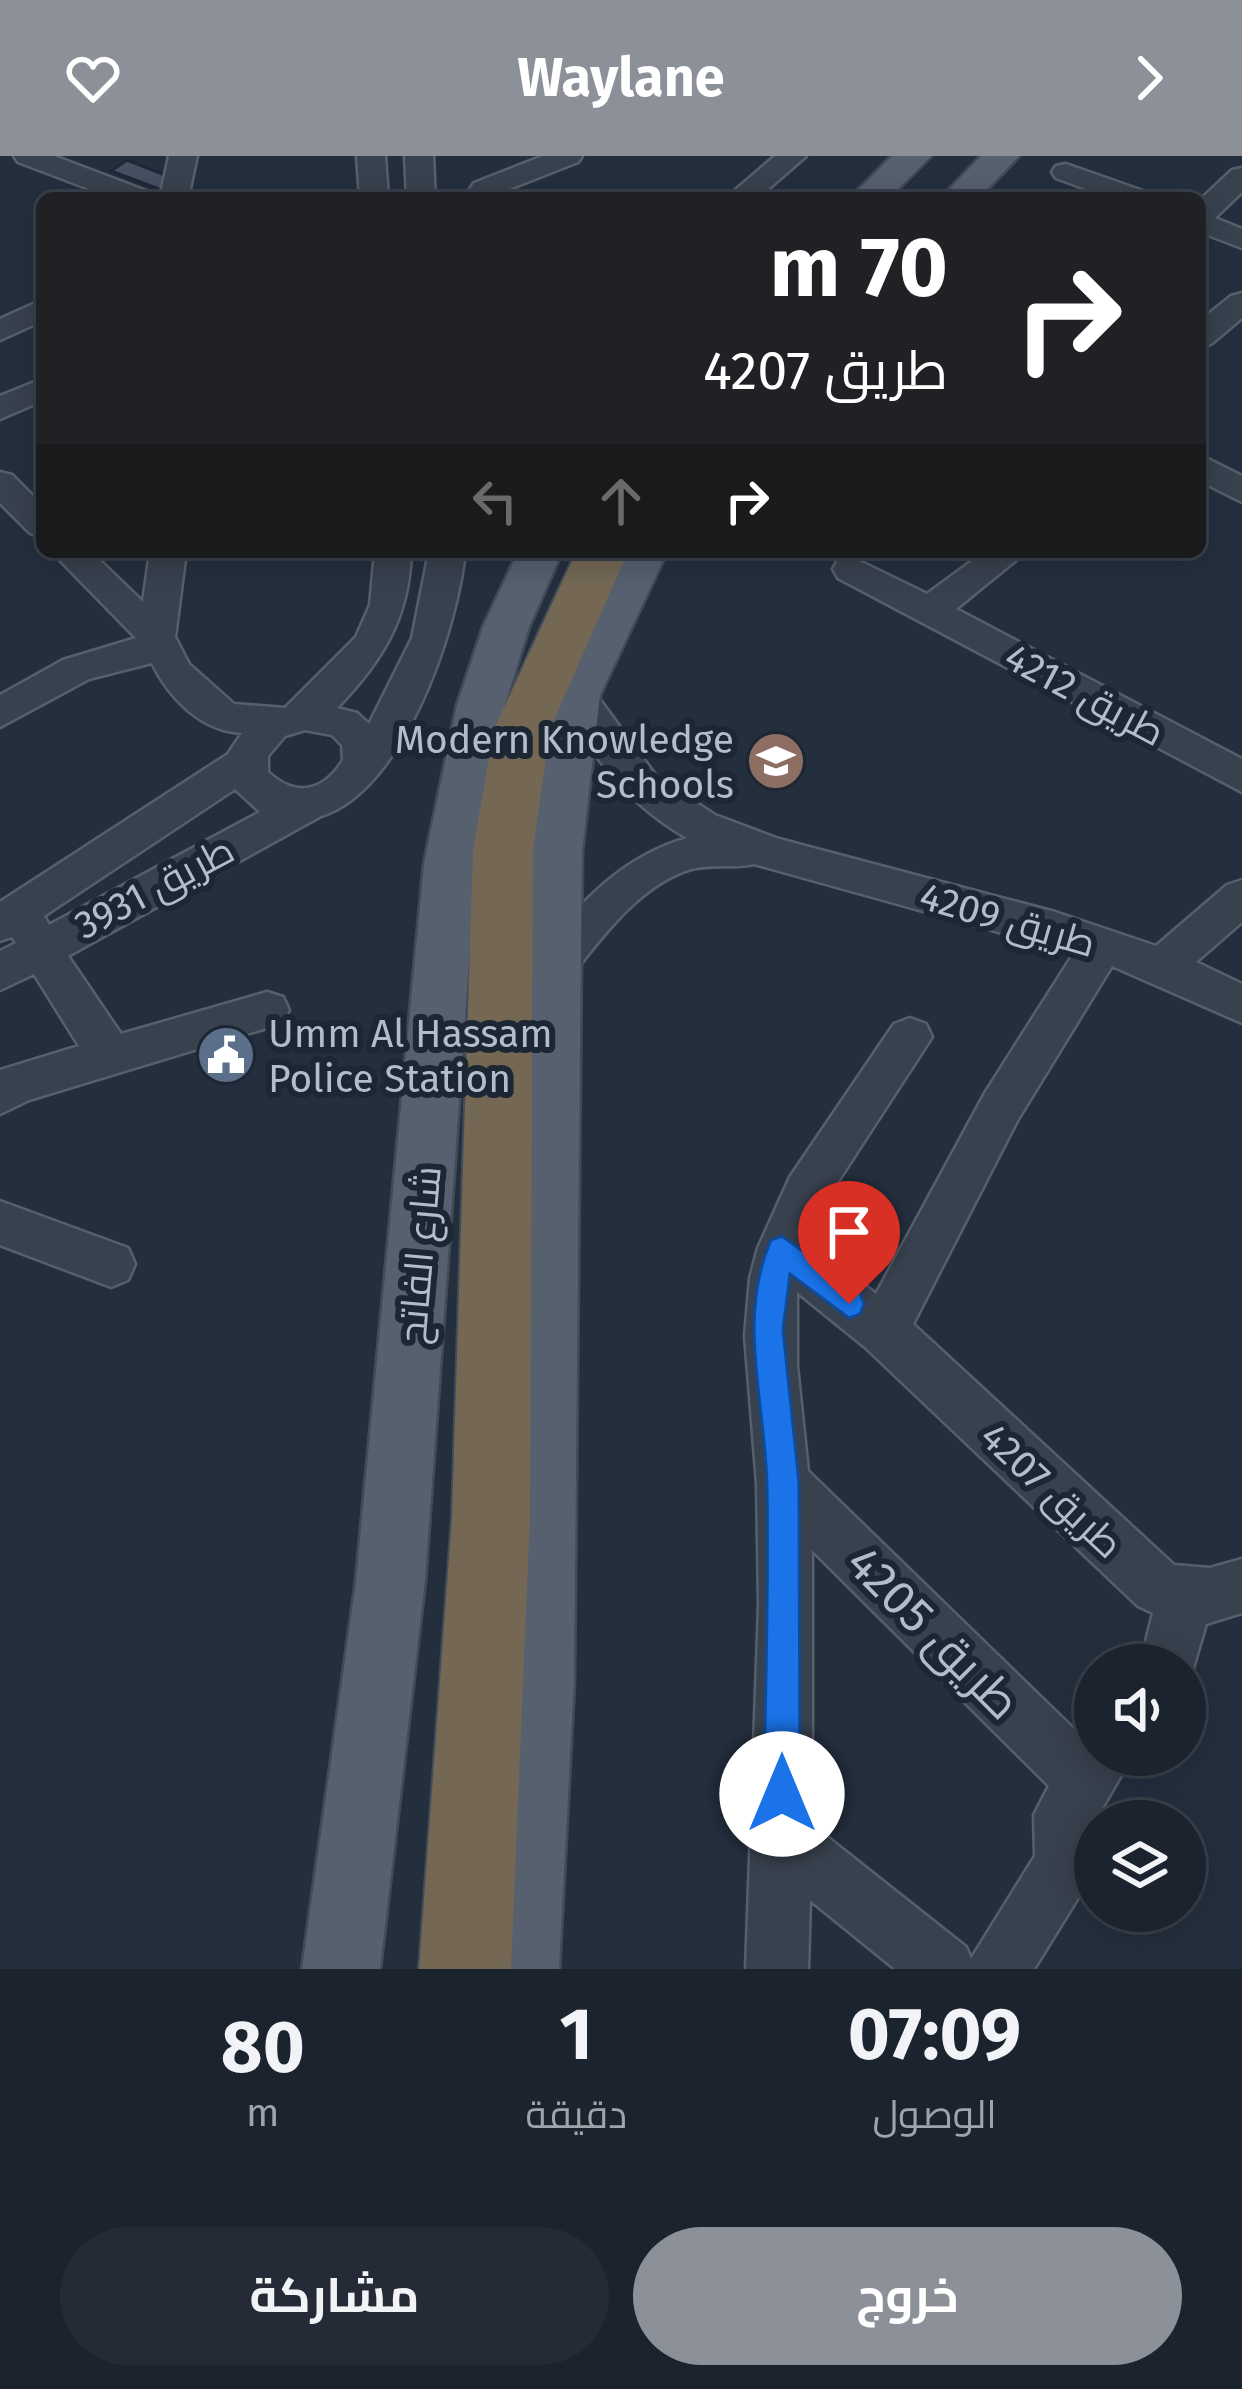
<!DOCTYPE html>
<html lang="ar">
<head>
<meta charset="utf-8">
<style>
  :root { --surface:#1b232e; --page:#242b36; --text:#f1f3f6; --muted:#a0a4aa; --line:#39404a; --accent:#8c9099 }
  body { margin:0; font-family:"Fira Sans",Cairo,sans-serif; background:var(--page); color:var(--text); direction:rtl; height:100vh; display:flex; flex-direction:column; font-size:45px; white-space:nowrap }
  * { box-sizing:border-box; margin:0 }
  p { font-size:39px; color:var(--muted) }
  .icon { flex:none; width:66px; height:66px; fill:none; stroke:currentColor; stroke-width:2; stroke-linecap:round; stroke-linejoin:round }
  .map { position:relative; height:1813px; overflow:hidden; direction:ltr }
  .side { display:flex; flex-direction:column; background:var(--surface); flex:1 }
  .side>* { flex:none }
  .banner { position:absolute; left:36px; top:36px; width:1170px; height:366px; border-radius:18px; box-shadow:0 6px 30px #0003,0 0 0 3px var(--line); direction:rtl; background:#202124; color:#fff; overflow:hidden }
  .fabs { position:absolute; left:1074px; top:1488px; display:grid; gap:24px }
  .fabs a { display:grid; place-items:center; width:132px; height:132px; border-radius:50%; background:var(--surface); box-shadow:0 6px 30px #0003,0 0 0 3px var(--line); font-size:60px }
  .pin { position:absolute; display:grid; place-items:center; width:102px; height:102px; color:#fff; margin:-123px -51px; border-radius:50% 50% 50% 0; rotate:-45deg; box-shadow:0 0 12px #0007 }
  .pin .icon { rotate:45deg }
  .me { position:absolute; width:132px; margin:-66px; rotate:0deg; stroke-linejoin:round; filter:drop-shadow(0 0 9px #0008) }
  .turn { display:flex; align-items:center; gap:42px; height:252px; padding:0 60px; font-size:54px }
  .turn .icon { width:156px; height:156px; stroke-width:2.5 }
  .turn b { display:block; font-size:84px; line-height:102px }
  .lanes { display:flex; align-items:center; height:114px; padding:0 60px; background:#0003; justify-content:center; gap:60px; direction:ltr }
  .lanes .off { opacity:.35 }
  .eta { display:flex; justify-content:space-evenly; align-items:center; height:204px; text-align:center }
  .eta b { font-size:72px; font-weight:700; line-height:84px }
  .cta { display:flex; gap:24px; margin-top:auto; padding:24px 60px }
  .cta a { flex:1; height:138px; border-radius:72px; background:var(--accent); color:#fff; font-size:48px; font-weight:700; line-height:138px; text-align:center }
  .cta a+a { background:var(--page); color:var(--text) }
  header { display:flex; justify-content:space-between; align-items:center; height:156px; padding:0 60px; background:var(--accent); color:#fff; font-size:54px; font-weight:700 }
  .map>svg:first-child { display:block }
  .building { fill:#455162; stroke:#1f2835; stroke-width:3 }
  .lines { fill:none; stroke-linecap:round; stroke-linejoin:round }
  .minor-casing { stroke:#565f6c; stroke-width:5 }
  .major-casing { stroke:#414a57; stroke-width:5 }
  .highway-casing { stroke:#434c59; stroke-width:4 }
  .minor { fill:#38414e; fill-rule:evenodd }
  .major { fill:#56606e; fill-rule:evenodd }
  .highway { fill:#746855; fill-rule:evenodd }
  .route { fill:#1a73e8; stroke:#114b97; stroke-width:3 }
  .labels { text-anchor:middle; stroke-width:12; stroke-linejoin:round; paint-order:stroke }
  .street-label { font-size:39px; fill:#b4bcc9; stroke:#1d2633 }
  .poi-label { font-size:39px; fill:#b4bcc9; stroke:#1d2633; text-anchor:end }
  .near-street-label { font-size:48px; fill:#b4bcc9; stroke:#1d2633 }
</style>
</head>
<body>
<header><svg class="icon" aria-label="forward" viewBox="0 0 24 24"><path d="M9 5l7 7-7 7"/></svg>Waylane<svg class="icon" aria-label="heart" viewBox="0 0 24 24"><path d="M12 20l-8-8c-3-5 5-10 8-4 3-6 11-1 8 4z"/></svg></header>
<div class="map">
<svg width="1242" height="1813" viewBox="0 0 1242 1813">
  <rect width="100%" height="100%" fill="#242f3e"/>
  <!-- building -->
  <path class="building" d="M127 4 170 21 164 35 111 15Z"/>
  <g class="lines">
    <!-- minor casing -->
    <g class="minor-casing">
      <path id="minor" d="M14 0H54L149 36 153 42H113L18 6Z
        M169 0H197L188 42H160Z
        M357 0H385L388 42H360Z
        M405 0H433L435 42H407Z
        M543 0H582L578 6 494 39 484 42 470 33 474 27Z
        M775 0H806L758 42H726Z
        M1066 8 1146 36 1150 42H1110L1056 22 1052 16 1056 10Z
        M1242 12V36L1215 62 1242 73V92L1200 76V44L1232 14Z
        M1242 137V162L1211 188 1200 190V165L1231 140Z
        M42 144V165L0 184V163Z
        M42 223V245L0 263V240Z
        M1200 299 1242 320V346L1200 325Z
        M0 316 12 319 42 349V381L30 377 0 347Z
        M52 396H91L143 446 150 396H186L175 481 189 508 234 548 285 552 356 481 370 449 375 396H411C409 463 382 505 337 552L357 557 369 568 412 482 429 396H465C457 475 403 635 321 660L68 800 121 878 267 836 283 841 289 854 283 867 29 944 0 958V914L79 890 34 818 0 834V795L16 787 12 781 0 785V746L228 598 242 577C201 575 169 542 152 507L89 523 0 571V539L63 504 136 482ZM305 574 332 579 342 589 343 604C323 637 295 641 268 616V600L285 580ZM235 633 260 656 49 769 44 760Z
        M984 396H1026L956 453 1242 603V636L838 422 833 413 838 404 851 401 927 438Z
        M576 525 589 529 656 620 715 659 779 683 1055 756 1156 790 1227 729 1242 724V766L1196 806 1242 828V867L1112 810 1017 965 913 1168 1174 1409 1210 1412 1242 1403V1457L1206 1468 1188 1529 1185 1509H1140L1153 1457 1138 1450 865 1191 797 1136V1210L808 1315 1082 1581 1095 1574V1599H1133L1094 1666 1095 1708 1086 1729 1034 1813H895L810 1744 808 1813H746L759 1449 757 1328 745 1180 750 1122 758 1092 790 1021 894 868 910 862 926 868 932 881 839 1024 809 1086 876 1138 985 937 1074 797 754 708C732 713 710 707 688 714 637 731 600 784 568 824L553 829 538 824 531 811 538 798C581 747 621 701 687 682 627 648 591 598 557 539L563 529ZM812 1394 1049 1630 1034 1659 1035 1700 971 1803 966 1791 812 1669Z
        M0 1045 128 1092 135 1108 128 1124 111 1131 0 1089Z"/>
    </g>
    <!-- major casing -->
    <g class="major-casing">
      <path id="major" d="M892 0H931L889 42H850Z
        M981 0H1019L979 42H941Z
        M518 396H562L529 471 505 549 476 708 425 1425 380 1813H302L356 1425 424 708 457 549 483 471Z
        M623 396H667L600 539 582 696 574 1526 559 1813H481L502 1526 530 696 552 539Z"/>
    </g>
    <!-- highway casing -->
    <g class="highway-casing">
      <path id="highway" d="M576 396H628L550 573 533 694 530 1361 511 1813H419L452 1361 473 694 494 573Z"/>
    </g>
    <!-- minor -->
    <use href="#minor" class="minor"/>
    <!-- major -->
    <use href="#major" class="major"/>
    <!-- highway -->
    <use href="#highway" class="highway"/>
  </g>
  <!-- route -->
  <path class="route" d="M782 1080 860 1137 864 1148 860 1158 849 1162 790 1118 783 1174 799 1327 800 1638 795 1651 782 1656 769 1651 764 1638C765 1536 769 1434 767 1332 766 1249 736 1163 771 1084Z"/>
  <!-- icons -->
  <defs>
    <g id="school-disc" transform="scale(3)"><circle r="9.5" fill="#8d6e63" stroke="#1d2633"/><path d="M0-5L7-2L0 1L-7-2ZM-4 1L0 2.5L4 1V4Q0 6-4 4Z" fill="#fff"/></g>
    <g id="civic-disc" transform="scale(3)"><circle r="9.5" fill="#5c6f8a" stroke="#1d2633"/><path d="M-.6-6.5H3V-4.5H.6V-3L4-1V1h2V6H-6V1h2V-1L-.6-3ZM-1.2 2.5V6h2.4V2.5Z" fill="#fff"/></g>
  </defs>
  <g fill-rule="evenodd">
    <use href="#school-disc" x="776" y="605"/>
    <use href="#civic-disc" x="226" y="899"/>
  </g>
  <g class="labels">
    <!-- street labels -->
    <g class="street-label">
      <text transform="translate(1085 538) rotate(28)" y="14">طريق 4212</text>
      <text transform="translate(154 731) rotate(-28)" y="14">طريق 3931</text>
      <text transform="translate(1008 763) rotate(16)" y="14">طريق 4209</text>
      <text transform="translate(419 1099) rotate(-85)" y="14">شارع الفاتح</text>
      <text transform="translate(1052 1334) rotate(43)" y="14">طريق 4207</text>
    </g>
    <!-- poi labels -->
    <g class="poi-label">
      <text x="734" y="597">Modern Knowledge<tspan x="734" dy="45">Schools</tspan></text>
      <text x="268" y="891" text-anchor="start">Umm Al Hassam<tspan x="268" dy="45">Police Station</tspan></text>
    </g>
    <!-- near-street labels -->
    <g class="near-street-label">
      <text transform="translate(934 1476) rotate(45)" y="17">طريق 4205</text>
    </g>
  </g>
</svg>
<div class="fabs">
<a><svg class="icon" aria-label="sound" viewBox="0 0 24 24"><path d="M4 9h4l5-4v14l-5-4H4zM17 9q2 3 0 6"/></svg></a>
<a><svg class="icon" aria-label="layers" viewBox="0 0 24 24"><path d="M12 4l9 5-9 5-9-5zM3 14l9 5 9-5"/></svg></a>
</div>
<div class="pin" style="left:849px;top:1148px;background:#d93025"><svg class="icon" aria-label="arrive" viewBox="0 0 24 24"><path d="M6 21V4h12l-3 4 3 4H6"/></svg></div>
<svg class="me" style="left:782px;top:1638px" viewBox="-20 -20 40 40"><circle r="19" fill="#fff"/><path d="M0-13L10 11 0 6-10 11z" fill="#1a73e8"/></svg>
<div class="banner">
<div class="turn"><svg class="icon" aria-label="right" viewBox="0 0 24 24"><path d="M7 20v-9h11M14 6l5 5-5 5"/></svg><div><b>70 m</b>طريق 4207</div></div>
<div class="lanes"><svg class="icon off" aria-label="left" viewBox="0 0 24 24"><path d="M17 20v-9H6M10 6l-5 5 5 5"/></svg><svg class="icon off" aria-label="ahead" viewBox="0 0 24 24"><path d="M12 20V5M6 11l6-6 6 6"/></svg><svg class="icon" aria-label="right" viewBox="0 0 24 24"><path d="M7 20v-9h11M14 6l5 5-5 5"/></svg></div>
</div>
</div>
<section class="side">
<div class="eta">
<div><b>07:09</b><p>الوصول</p></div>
<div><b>1</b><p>دقيقة</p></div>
<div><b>80</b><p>m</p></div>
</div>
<div class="cta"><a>خروج</a><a>مشاركة</a></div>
</section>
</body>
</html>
